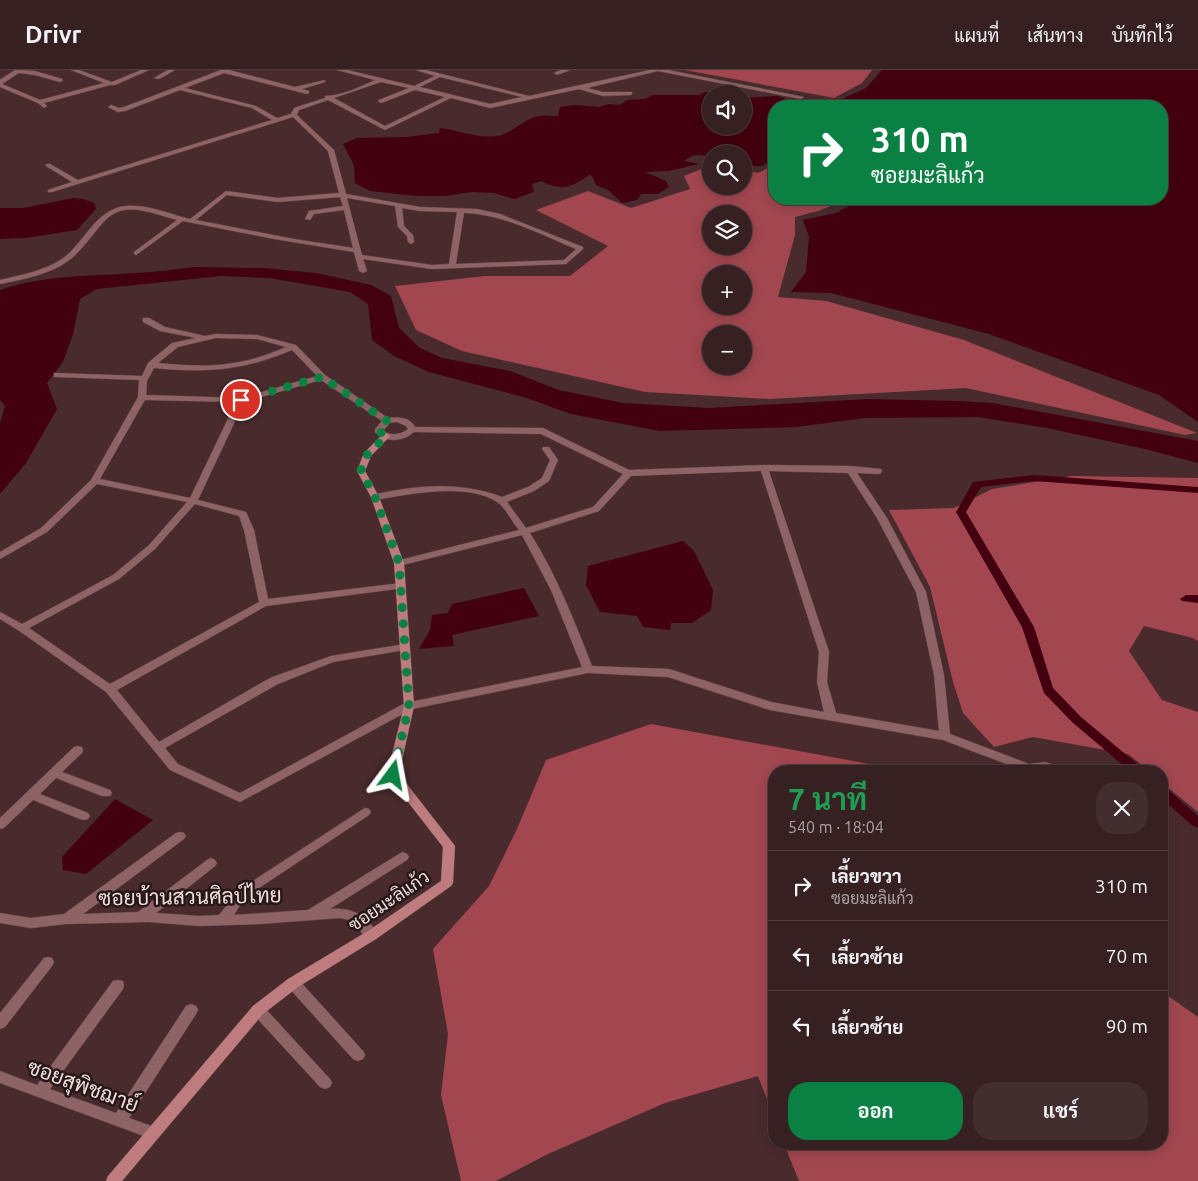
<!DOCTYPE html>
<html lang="th">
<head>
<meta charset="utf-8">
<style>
  :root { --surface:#372022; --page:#422d2f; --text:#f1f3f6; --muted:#aaa3a5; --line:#513e40; --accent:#0b8043 }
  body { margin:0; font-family:Ubuntu,Sarabun,sans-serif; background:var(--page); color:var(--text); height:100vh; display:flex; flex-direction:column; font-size:19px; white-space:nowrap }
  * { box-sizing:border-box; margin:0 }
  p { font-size:16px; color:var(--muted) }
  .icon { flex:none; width:28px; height:28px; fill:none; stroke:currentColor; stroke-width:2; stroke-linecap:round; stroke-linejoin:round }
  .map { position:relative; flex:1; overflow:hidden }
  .panel { position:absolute; left:768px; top:695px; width:400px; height:385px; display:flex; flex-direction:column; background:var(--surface); border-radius:20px; box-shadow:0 2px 12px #0003,0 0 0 1px var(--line) }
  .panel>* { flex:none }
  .guide { position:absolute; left:768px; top:30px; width:400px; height:105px; border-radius:20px; box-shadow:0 2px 12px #0003,0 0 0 1px var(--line); background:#0b8043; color:#fff; overflow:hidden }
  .tools { position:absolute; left:702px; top:15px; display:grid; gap:10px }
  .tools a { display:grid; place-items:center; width:50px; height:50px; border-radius:50%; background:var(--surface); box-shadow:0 2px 12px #0003,0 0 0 1px var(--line); font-size:25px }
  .pin { position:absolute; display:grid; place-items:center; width:42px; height:42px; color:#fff; margin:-21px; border:2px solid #fff; border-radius:50%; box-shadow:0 1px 5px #0007 }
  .me { position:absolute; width:55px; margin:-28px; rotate:13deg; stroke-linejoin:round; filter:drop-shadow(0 0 4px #0008) }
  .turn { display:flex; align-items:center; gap:18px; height:105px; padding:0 20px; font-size:22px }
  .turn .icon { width:65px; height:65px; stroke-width:2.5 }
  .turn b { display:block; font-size:35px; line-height:42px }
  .round { display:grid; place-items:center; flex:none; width:52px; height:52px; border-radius:20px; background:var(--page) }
  .summary { display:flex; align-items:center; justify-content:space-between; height:85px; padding:0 20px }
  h1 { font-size:30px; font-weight:700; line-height:38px; color:#1e9e55 }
  .cta { display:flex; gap:10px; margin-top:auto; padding:10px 20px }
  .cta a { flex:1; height:58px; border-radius:20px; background:var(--accent); color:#fff; font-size:20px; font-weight:700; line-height:58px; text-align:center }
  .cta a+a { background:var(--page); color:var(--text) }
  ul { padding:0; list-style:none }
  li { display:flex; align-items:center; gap:15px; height:70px; padding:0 20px; border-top:1px solid var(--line) }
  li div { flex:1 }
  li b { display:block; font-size:19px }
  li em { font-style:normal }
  header { display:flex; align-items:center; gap:30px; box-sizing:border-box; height:70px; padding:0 25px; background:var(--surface); border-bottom:1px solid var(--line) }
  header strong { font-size:24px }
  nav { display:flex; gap:28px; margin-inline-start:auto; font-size:18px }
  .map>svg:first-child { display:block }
  .forest { fill:#a24750; fill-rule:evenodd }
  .water { fill:#43000e }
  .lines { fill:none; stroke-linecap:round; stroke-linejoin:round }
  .canal { fill:#43000e; fill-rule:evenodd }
  .street-casing { stroke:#644749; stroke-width:1 }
  .secondary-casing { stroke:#644749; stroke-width:1 }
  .street { fill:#8d6365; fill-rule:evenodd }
  .secondary { fill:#be7c7f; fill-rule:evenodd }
  .route { stroke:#0b8043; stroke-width:9; stroke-dasharray:0 16.2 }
  .labels { text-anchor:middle; stroke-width:5; stroke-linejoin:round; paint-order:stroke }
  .street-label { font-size:18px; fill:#f0dbdc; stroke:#261818 }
  .near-street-label { font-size:21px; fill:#f0dbdc; stroke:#261818 }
</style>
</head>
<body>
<header>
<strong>Drivr</strong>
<nav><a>แผนที่</a><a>เส้นทาง</a><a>บันทึกไว้</a></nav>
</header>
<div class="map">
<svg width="1198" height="1111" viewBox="0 0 1198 1111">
  <rect width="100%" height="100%" fill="#492b2d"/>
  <!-- forest -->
  <path class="forest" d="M685 0H872L862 13 834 28Z
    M711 95V116H744V100L758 103 774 95V129H849L818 141 795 147V165L778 227 826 231 964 270 1197 363 1185 365 966 318 770 329 645 322 462 281 416 260 395 216 485 206H570L608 176 536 140 588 121 631 138 690 119 684 106ZM711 144H744V176H711ZM711 204H744V236H711ZM711 264H744V296H711Z
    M1072 406 1198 408V571L1193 568 1144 556 1129 581 1162 630 1198 642V742L1161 712V701H1149L1128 684 1033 667 994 677 963 643 953 612 930 517 889 440 954 438 992 419Z
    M651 654 908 701H774V1047L758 1006 665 1033 548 1084 496 1111H461L441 1025 448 964 433 879 489 816 517 759 546 690Z
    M1161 921 1198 947V1111H799L784 1074H1161Z"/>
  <!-- water -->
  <path class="water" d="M882 0H1198V352L1159 325 989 264 831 223 791 222 806 202 809 167 803 150 836 143 863 129H1161V36H774L772 90 762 96H744V84H711V87C700 84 693 84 684 91L699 94 669 101 645 102 666 111 669 117 658 124H641L637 130 622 133 608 120 596 115 592 106 589 105C571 118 561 121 541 111L532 114 534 122 514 129 494 123 471 122 446 126H417L370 121 355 113 354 95 343 74 357 68 406 67 439 63 440 58C459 60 476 69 497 66 513 63 523 49 539 46 545 45 552 46 558 46L560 37 575 35 600 37 608 34 620 35 627 30 644 29 653 25H699L705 22 713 24H711V56H744V28L778 26 797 33 831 34 866 18Z
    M73 128 83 129 94 133 96 139 77 160 25 168 0 169V138H23Z
    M195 197 263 198 316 203 371 215 391 226 399 258 420 278 442 288 510 301 559 320 623 333 709 338 868 329 958 331 993 333 1198 371V393L1145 379 1047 358 978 347 865 348 796 357 659 361 571 344 527 328 429 302 394 286 372 270 368 234 350 222 269 208 221 206 97 219 80 229 73 264 63 292 47 313 57 339 26 393 0 424V353L5 336 0 330V220C44 205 91 206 137 203 156 202 176 199 195 197Z
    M683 471 694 481 713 520 711 540 692 553H671L670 560 643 557 637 546 600 542 586 515 588 496Z
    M524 518 539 546 452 565 454 576 419 579 430 560 432 545 448 543 452 534Z
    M115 729 153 750 86 804 63 800 62 787Z"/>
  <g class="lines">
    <!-- canal -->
    <path class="canal" d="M1034 405 1198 417V423L1034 411 981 417 966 442 1034 557 1053 618 1081 647 1142 698 1144 701H1130L1073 653 1044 623 1022 557 956 442 973 412Z
      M1186 525H1198V533L1182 531 1180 529Z
      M1161 716 1166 718 1198 746V758L1193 756 1161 728Z"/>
    <!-- street casing -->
    <g class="street-casing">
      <path id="street" d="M15 0 35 1 62 9 63 10 60 12 35 5 19 3 2 14 40 30 104 13 71 0H79L112 12 141 0H149L115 15H110L44 33 47 36 44 38 38 33 0 17V10Z
        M168 0H175L159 9 154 8Z
        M221 0H229L295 17 325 10V12L302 19 309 21V23L307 24 224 3 185 18 256 36 277 48 291 44 294 38 325 28V26C341 26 360 17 375 10L337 0H347L414 16 435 6 416 0H426L529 26 650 0H668L804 27 801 29 658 1 587 18 603 22H632V24L630 25 603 26 579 19 490 38 451 28 385 60 328 30 299 40 297 45 334 80 346 124 420 137 477 139 500 144 583 177V179L566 194 432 199 363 189 367 201 363 203 359 201 354 182 274 169 183 151 136 185 134 184V182L177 150C158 145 131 133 113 144 105 149 98 158 92 166 85 174 78 184 68 191 49 205 23 209 0 214V210C21 205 44 201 62 189 85 173 95 139 126 136 147 134 169 144 190 149L226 121 278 128 339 123 328 81 293 47 52 122H48V120L72 112 46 96V94H50L78 110 272 50 252 38 180 20 125 41 118 42 108 37 111 35 119 38 124 37ZM440 7 522 27 490 34 420 17ZM381 12 409 18 379 30 378 31 381 33 415 20 445 27 385 56 334 28ZM227 125 278 132 340 127 343 136 309 141 305 149 310 150 314 144 344 140 353 178 294 169 196 150ZM347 128 395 136 398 157 407 166 408 172 411 174 414 172 413 165 404 156 402 138 420 141 457 142 449 194 432 195 362 185ZM464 143C503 144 540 164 576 179L564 190 456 194Z
        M561 0H570L557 5 554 3Z
        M143 248H149L165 257 205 266 216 264 257 265 296 275 325 305 388 348C398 347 410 347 415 357L543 358 629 400 764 395 850 396 881 399 882 401 881 403 878 404 857 403 887 448 926 522 944 605 950 664 1029 694 1045 692 1063 698 1065 701H1025L943 670 770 640 668 607 588 603 412 639 240 732 170 700 106 622 18 560 0 549V542L22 554 113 505 149 475 187 432 97 414 47 462 0 489V482L41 458 91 410 138 327 139 310 57 307H54V303L142 306 148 293 172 273 196 268 160 261 143 252ZM216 268 257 269 286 277C240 297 207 298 158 293L178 277ZM292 280 317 306 241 328 146 325 147 311 154 298C207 303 242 301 292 280ZM321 310 382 351 375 359V362C386 373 403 372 414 362L541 364 623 404 593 437 526 458 507 432 534 421 549 411 558 390 549 377H543L542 379 550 390 542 408 528 417 502 427C460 411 415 415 372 425L371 427 375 430C408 424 468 412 497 432 506 438 512 452 519 460L396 491 394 493 399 496 522 465 551 520 582 597 405 633 240 723 178 694 165 678 278 614 333 592 405 580 409 579 410 577 409 575 405 574 331 586 270 608 159 672 117 620 266 536 404 518 406 516 401 513 268 529 254 460 246 442 198 430 244 332ZM145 330 236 332 190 428 100 409ZM397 352 406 356 408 359C400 365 392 366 383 361L390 353ZM761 401 819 582 817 612 824 642 771 632 669 599 592 596C574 550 556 504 530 463L599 441 631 406ZM769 401 848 403 877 448 916 522 934 605 939 661 836 643 827 612 829 582ZM195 434 239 446 244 460 259 532 110 614 29 558 119 509 155 479Z
        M78 676 82 677 83 680 82 683 62 702 110 720 112 723 110 726H102L56 708 40 724 88 743 90 746 88 749 84 750 80 749 33 730 4 758 0 759V748L74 677Z
        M365 738 369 739 371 742 369 745 253 822 242 832 234 845 308 840 399 784 403 782 407 784 409 787 407 790 330 839C351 837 368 845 378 865L376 869C364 873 360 857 351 851 348 849 343 849 339 848L260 854 199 856 149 852 66 854 31 858 0 853V843L31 848 64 844 176 763 180 762 184 763 186 766 184 769 83 844 138 842 207 790 211 788 215 790 217 793 215 796 156 843 199 846 219 845 234 826 245 816Z
        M48 887 52 888 54 892 52 896 5 957 0 959V943L44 888Z
        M293 908 298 909 363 981 365 985 363 989 358 991 353 989 288 917 287 913 288 909Z
        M118 910 123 911 124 915 123 919 50 1019 116 1043 186 936 191 934 196 936 198 940 196 944 129 1048 157 1058 159 1063 157 1068 152 1069 0 1013V1001L37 1015 113 911Z
        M258 934 263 936 330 1009 332 1013 330 1017 325 1019 320 1017 253 944 251 940 253 936Z"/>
    </g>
    <!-- secondary casing -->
    <g class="secondary-casing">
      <path id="secondary" d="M386 363 390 366 371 386 365 401 379 427 404 493 414 636 399 704 455 776 453 813 451 816 376 869 298 917 263 944 122 1111H106L108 1106 253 936 288 909 368 861 441 811 443 777 387 705 404 636 394 493 371 427 357 401 364 383 383 364Z"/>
    </g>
    <!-- street -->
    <use href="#street" class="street"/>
    <!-- secondary -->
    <use href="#secondary" class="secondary"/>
  </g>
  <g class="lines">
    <!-- route -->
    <path class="route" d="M241 330 322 307 387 351 379 359 382 364 386 366 367 385 361 400 375 427 399 493 409 636 393 705"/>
  </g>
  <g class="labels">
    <!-- street labels -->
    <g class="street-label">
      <text transform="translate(389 831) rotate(-34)" y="6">ซอยมะลิแก้ว</text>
    </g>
    <!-- near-street labels -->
    <g class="near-street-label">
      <text transform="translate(190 827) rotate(-1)" y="7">ซอยบ้านสวนศิลป์ไทย</text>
      <text transform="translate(83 1016) rotate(20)" y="7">ซอยสุพิชฌาย์</text>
    </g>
  </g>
</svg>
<div class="tools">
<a><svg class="icon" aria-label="sound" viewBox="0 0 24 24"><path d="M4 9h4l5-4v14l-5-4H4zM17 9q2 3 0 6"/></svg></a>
<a><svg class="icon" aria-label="search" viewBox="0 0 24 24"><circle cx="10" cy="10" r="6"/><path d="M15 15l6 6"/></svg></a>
<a><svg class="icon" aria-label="layers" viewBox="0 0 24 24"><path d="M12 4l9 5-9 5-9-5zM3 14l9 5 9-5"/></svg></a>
<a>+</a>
<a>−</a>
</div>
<div class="pin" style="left:241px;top:330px;background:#d93025"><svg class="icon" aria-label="arrive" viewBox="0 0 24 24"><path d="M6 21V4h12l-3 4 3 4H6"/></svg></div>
<svg class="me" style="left:393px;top:705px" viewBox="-20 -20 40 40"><path d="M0-17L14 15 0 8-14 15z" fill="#0b8043" stroke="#fff" stroke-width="4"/></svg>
<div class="guide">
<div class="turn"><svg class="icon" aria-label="right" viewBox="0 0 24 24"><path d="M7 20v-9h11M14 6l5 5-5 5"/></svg><div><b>310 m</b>ซอยมะลิแก้ว</div></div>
</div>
<section class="panel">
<div class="summary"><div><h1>7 นาที</h1><p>540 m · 18:04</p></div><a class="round"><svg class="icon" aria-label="close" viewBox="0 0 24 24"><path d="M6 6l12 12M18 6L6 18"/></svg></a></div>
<ul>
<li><svg class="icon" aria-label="right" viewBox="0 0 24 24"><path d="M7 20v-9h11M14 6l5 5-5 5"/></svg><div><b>เลี้ยวขวา</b><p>ซอยมะลิแก้ว</p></div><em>310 m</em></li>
<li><svg class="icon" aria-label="left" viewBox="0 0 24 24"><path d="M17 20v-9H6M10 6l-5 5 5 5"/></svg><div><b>เลี้ยวซ้าย</b></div><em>70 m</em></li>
<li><svg class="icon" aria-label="left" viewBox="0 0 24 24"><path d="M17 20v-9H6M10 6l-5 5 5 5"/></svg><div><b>เลี้ยวซ้าย</b></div><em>90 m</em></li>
</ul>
<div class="cta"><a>ออก</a><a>แชร์</a></div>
</section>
</div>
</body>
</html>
